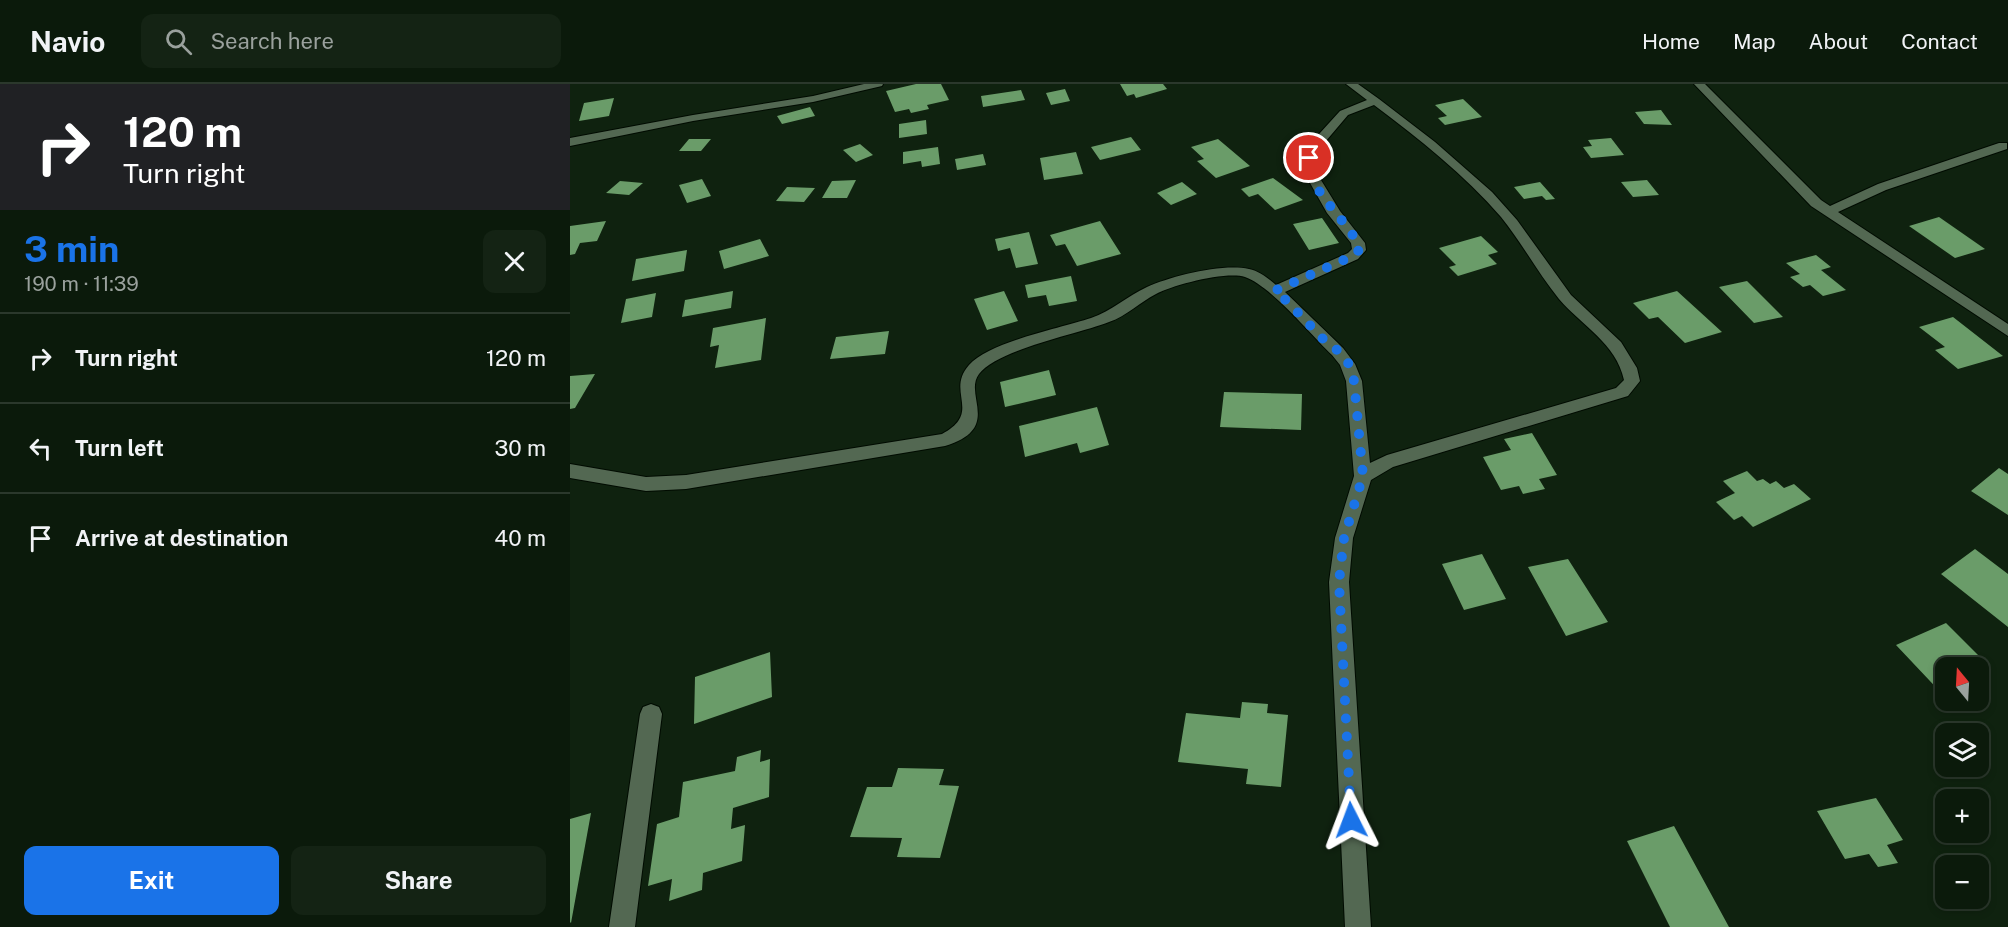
<!DOCTYPE html>
<html lang="en">
<head>
<meta charset="utf-8">
<style>
  :root { --surface:#0b1a0b; --page:#142314; --text:#f1f3f6; --muted:#9aa19d; --line:#2b382c; --accent:#1a73e8 }
  body { margin:0; font-family:"Public Sans",sans-serif; background:var(--page); color:var(--text); height:100vh; display:flex; flex-direction:column; font-size:22px; white-space:nowrap }
  * { box-sizing:border-box; margin:0 }
  p { font-size:20px; color:var(--muted) }
  .icon { flex:none; width:33px; height:33px; fill:none; stroke:currentColor; stroke-width:2; stroke-linecap:round; stroke-linejoin:round }
  .map { position:relative; flex:1; overflow:hidden }
  .side { display:flex; flex-direction:column; background:var(--surface); width:570px }
  .side>* { flex:none }
  .top-card { background:#202124; color:#fff; overflow:hidden }
  .needle { width:39px; rotate:342deg }
  .buttons { position:absolute; left:1365px; top:573px; display:grid; gap:12px }
  .buttons a { display:grid; place-items:center; width:54px; height:54px; border-radius:12px; background:var(--surface); box-shadow:0 3px 9px #0003,0 0 0 2px var(--line); font-size:30px }
  .pin { position:absolute; display:grid; place-items:center; width:51px; height:51px; color:#fff; margin:-26px; border:3px solid #fff; border-radius:50%; box-shadow:0 2px 6px #0007 }
  .me { position:absolute; width:66px; margin:-33px; rotate:357deg; stroke-linejoin:round; filter:drop-shadow(0 0 4px #0008) }
  .turn { display:flex; align-items:center; gap:21px; height:126px; padding:0 24px; font-size:27px }
  .turn .icon { width:78px; height:78px; stroke-width:2.5 }
  .turn b { display:block; font-size:42px; line-height:51px }
  .round { display:grid; place-items:center; flex:none; width:63px; height:63px; border-radius:12px; background:var(--page) }
  .overview { display:flex; align-items:center; justify-content:space-between; height:102px; padding:0 24px }
  h1 { font-size:36px; font-weight:700; line-height:45px; color:var(--accent) }
  .button { display:flex; gap:12px; margin-top:auto; padding:12px 24px }
  .button a { flex:1; height:69px; border-radius:12px; background:var(--accent); color:#fff; font-size:24px; font-weight:700; line-height:69px; text-align:center }
  .button a+a { background:var(--page); color:var(--text) }
  ul { padding:0; list-style:none }
  li { display:flex; align-items:center; gap:18px; height:90px; padding:0 24px; border-top:2px solid var(--line) }
  li div { flex:1 }
  li b { display:block; font-size:22px }
  li em { font-style:normal }
  header { display:flex; align-items:center; gap:36px; box-sizing:border-box; height:84px; padding:0 30px; background:var(--surface); border-bottom:2px solid var(--line) }
  header strong { font-size:28px }
  nav { display:flex; gap:33px; margin-inline-start:auto; font-size:21px }
  .search { width:420px; height:54px; background:var(--page); display:flex; align-items:center; gap:15px; box-sizing:border-box; padding:0 21px; border-radius:12px; color:var(--muted); font-size:22px }
  main { display:flex; flex:1; min-height:0 }
  .map>svg:first-child { display:block }
  .building { fill:#6a9c69 }
  .lines { fill:none; stroke-linecap:round; stroke-linejoin:round }
  .minor-casing { stroke:#000b00; stroke-width:2 }
  .minor { fill:#536852; fill-rule:evenodd }
  .route { stroke:#1a73e8; stroke-width:10; stroke-dasharray:0 18 }
</style>
</head>
<body>
<header>
<strong>Navio</strong>
<div class="search"><svg class="icon" aria-label="search" viewBox="0 0 24 24"><circle cx="10" cy="10" r="6"/><path d="M15 15l6 6"/></svg>Search here</div>
<nav><a>Home</a><a>Map</a><a>About</a><a>Contact</a></nav>
</header>
<main>
<section class="side">
<div class="top-card">
<div class="turn"><svg class="icon" aria-label="right" viewBox="0 0 24 24"><path d="M7 20v-9h11M14 6l5 5-5 5"/></svg><div><b>120 m</b>Turn right</div></div>
</div>
<div class="overview"><div><h1>3 min</h1><p>190 m · 11:39</p></div><a class="round"><svg class="icon" aria-label="close" viewBox="0 0 24 24"><path d="M6 6l12 12M18 6L6 18"/></svg></a></div>
<ul>
<li><svg class="icon" aria-label="right" viewBox="0 0 24 24"><path d="M7 20v-9h11M14 6l5 5-5 5"/></svg><div><b>Turn right</b></div><em>120 m</em></li>
<li><svg class="icon" aria-label="left" viewBox="0 0 24 24"><path d="M17 20v-9H6M10 6l-5 5 5 5"/></svg><div><b>Turn left</b></div><em>30 m</em></li>
<li><svg class="icon" aria-label="arrive" viewBox="0 0 24 24"><path d="M6 21V4h12l-3 4 3 4H6"/></svg><div><b>Arrive at destination</b></div><em>40 m</em></li>
</ul>
<div class="button"><a>Exit</a><a>Share</a></div>
</section>
<div class="map">
<svg width="1438" height="843" viewBox="0 0 1438 843">
  <rect width="100%" height="100%" fill="#0f220f"/>
  <!-- building -->
  <path class="building" d="M346 0H371L379 16 357 21 359 25 341 29 339 25 325 28 316 7Z
    M550 0H593L597 5 566 14 564 10 557 12Z
    M495 5 500 17 481 21 476 9Z
    M451 6 455 16 413 23 411 12Z
    M44 14 39 32 9 37 14 19Z
    M893 15 912 33 875 41 868 34 877 32 865 21Z
    M240 23 245 32 212 40 207 32Z
    M1091 26 1102 41 1074 40 1065 28Z
    M356 36 357 50 329 54V40Z
    M561 53 571 66 530 76 521 63Z
    M1041 54 1054 71 1021 74 1013 63 1022 62 1018 56Z
    M119 55H141L131 67H109Z
    M648 55 680 82 646 94 627 77 634 75 621 63Z
    M290 60 303 71 286 78 273 66Z
    M368 63 370 80 352 83 351 77 333 80V68Z
    M506 68 513 90 474 96 470 74Z
    M413 70 416 81 387 86 385 75Z
    M703 94 733 116 705 126 688 110 679 113 671 105Z
    M132 95 141 112 117 119 109 101Z
    M286 96 277 114H252L262 97Z
    M1077 96 1089 111 1063 113 1051 98Z
    M50 97 73 99 59 111 36 109Z
    M612 98 627 110 601 121 587 109Z
    M970 98 985 115 976 116 972 112 954 115 944 103Z
    M217 103 245 104 234 118 206 117Z
    M1369 133 1415 165 1385 174 1339 142Z
    M752 134 769 159 739 166 723 140Z
    M36 137 27 157 10 159 5 170 0 171V142Z
    M530 137 551 170 507 182 495 160 486 162 480 151Z
    M459 148 468 180 446 184 440 164 428 167 425 155Z
    M911 152 928 168 918 171 927 180 888 192 879 183 886 181 869 164Z
    M190 155 199 172 154 185 149 167Z
    M117 166 114 187 62 197 66 175Z
    M1246 171 1261 183 1251 186 1276 206 1253 212 1240 201 1233 203 1220 193 1230 190 1216 179Z
    M501 192 507 217 479 222 476 211 458 214 455 201Z
    M1177 197 1213 233 1184 239 1149 203Z
    M163 207 161 224 112 233 115 216Z
    M434 207 448 237 417 246 404 215Z
    M1107 207 1152 248 1115 259 1088 233 1079 235 1063 219Z
    M86 209 82 233 51 239 56 215Z
    M1383 233 1433 272 1388 285 1365 266 1375 263 1349 243Z
    M196 234 191 276 145 284 149 261 140 263 143 244Z
    M319 247 315 270 260 275 266 253Z
    M479 286 486 311 435 323 430 298Z
    M25 290 5 324 0 325V292Z
    M654 308 732 310 731 346 650 343Z
    M527 323 539 361 510 369 507 359 455 373 449 342Z
    M962 349 987 391 969 395 975 405 953 410 949 402 931 406 913 373 941 366 934 355Z
    M1429 384 1438 390V431L1401 407Z
    M1177 387 1187 397 1193 395 1200 400 1206 397 1214 404 1224 400 1241 415 1183 443 1172 432 1164 436 1146 418 1165 409 1153 397Z
    M1405 465 1438 490V543L1371 490Z
    M912 470 936 515 894 526 872 480Z
    M998 475 1038 538 996 552 958 483Z
    M1376 539 1419 582 1408 586V584H1376V614L1326 561Z
    M200 568 202 613 124 640 125 593Z
    M672 618 698 620 697 629 718 631 711 703 676 700 678 685 608 678 616 629 670 634Z
    M191 666 190 678 200 675 199 713 163 724 161 745 175 741 172 777 133 789 132 806 99 817 102 795 78 802 87 740 109 733 113 698 165 687 167 673Z
    M328 684 374 685 369 701 389 702 370 774 327 773 332 754 280 753 297 703H322Z
    M1306 714 1333 756 1317 761 1328 779 1308 783 1299 770 1275 775 1247 727Z
    M21 729 1 839 0 838V735Z
    M1104 742 1159 843H1100L1057 757Z"/>
  <g class="lines">
    <!-- minor casing -->
    <g class="minor-casing">
      <path id="minor" d="M294 0H313L312 2 243 18 123 37 0 62V54L123 31 243 12Z
        M776 0H788L809 15 865 58 922 108 947 136 1001 211 1051 258 1067 284 1070 297 1058 312 823 383 801 396 783 454 779 498 801 843H775L759 498 765 454 784 392 776 297 770 281 762 271C741 251 701 202 675 193 656 187 603 201 586 210 570 218 557 232 539 238 509 250 428 265 409 290 393 311 433 344 375 362L116 405 76 407 0 394V380L76 393 116 391 372 350C413 328 375 308 399 281 419 258 491 244 521 234 542 227 557 212 577 203 601 192 653 179 679 185 689 187 698 194 706 201L778 169 782 165 781 159 757 129 731 83 740 60 770 27 797 16ZM804 21C849 55 894 90 931 133 952 159 968 189 989 215 1012 242 1046 259 1054 296L1046 304 817 371 800 379 792 297 785 280 773 264 715 208 788 175 796 166 795 159 770 127 743 83 750 64 778 31Z
        M1124 0H1135L1251 116 1260 122 1308 100 1429 59H1437V65L1316 106 1268 128 1438 240V252L1241 122Z
        M81 620 89 623 92 630 65 843H39L70 630 73 623Z"/>
    </g>
    <!-- minor -->
    <use href="#minor" class="minor"/>
  </g>
  <g class="lines">
    <!-- route -->
    <path class="route" d="M739 74C734 106 786 142 789 166L783 172 704 207 717 217 753 255 772 270 780 282 784 297 793 392 774 454 769 498 781 736"/>
  </g>
</svg>
<div class="buttons">
<a><svg class="needle" viewBox="-14 -14 28 28"><path d="M0-13l5 13h-10z" fill="#e53935"/><path d="M0 13l5-13h-10z" fill="#9aa19d"/></svg></a>
<a><svg class="icon" aria-label="layers" viewBox="0 0 24 24"><path d="M12 4l9 5-9 5-9-5zM3 14l9 5 9-5"/></svg></a>
<a>+</a>
<a>−</a>
</div>
<div class="pin" style="left:739px;top:74px;background:#d93025"><svg class="icon" aria-label="arrive" viewBox="0 0 24 24"><path d="M6 21V4h12l-3 4 3 4H6"/></svg></div>
<svg class="me" style="left:781px;top:736px" viewBox="-20 -20 40 40"><path d="M0-17L14 15 0 8-14 15z" fill="#1a73e8" stroke="#fff" stroke-width="4"/></svg>
</div>
</main>
</body>
</html>
